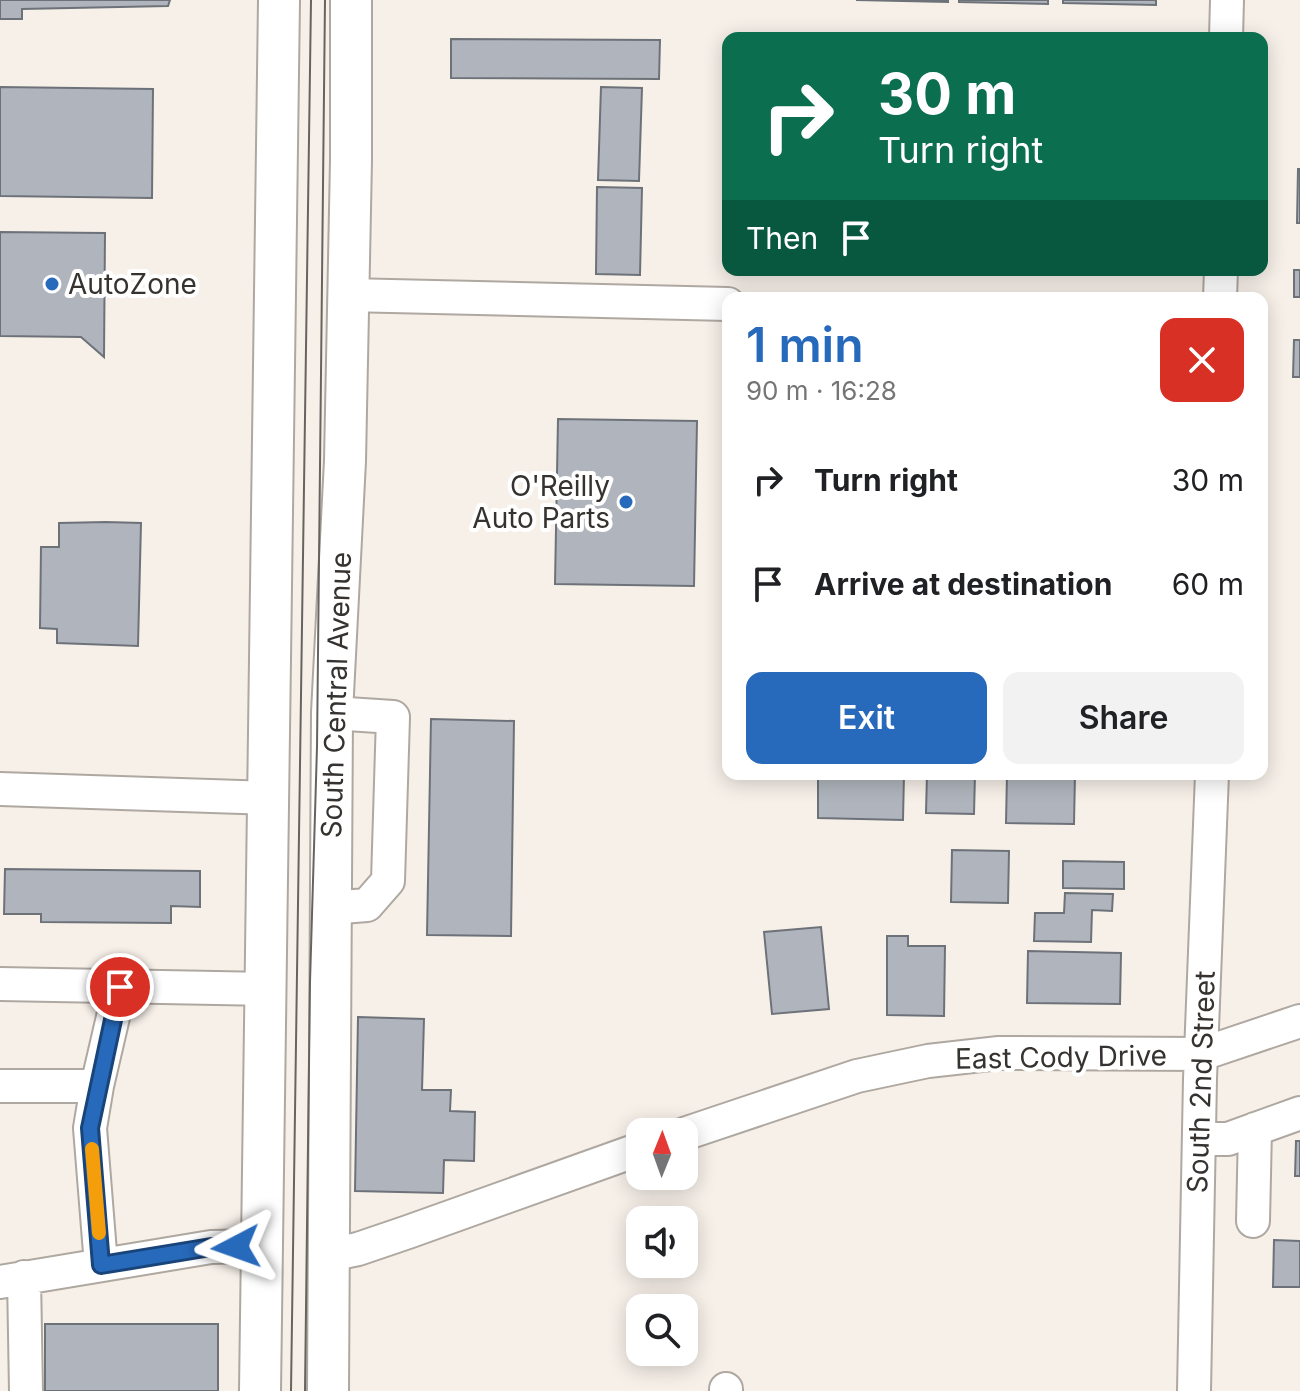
<!DOCTYPE html>
<html lang="en">
<head>
<meta charset="utf-8">
<style>
  :root { --surface:#fff; --page:#f2f2f2; --text:#202124; --muted:#757577; --accent:#2769ba }
  body { margin:0; font-family:Inter,sans-serif; background:var(--page); color:var(--text); height:100vh; display:flex; flex-direction:column; font-size:30px; white-space:nowrap }
  * { box-sizing:border-box; margin:0 }
  p { font-size:26px; color:var(--muted) }
  .icon { flex:none; width:44px; height:44px; fill:none; stroke:currentColor; stroke-width:2; stroke-linecap:round; stroke-linejoin:round }
  .map { position:relative; flex:1; overflow:hidden }
  .details { position:absolute; left:722px; top:292px; width:546px; height:488px; display:flex; flex-direction:column; background:var(--surface); border-radius:16px; box-shadow:0 4px 20px #0003 }
  .details>* { flex:none }
  .banner { position:absolute; left:722px; top:32px; width:546px; height:244px; border-radius:16px; box-shadow:0 4px 20px #0003; background:#0b6e4f; color:#fff; overflow:hidden }
  .needle { width:52px; rotate:1deg }
  .fabs { position:absolute; left:626px; top:1118px; display:grid; gap:16px }
  .fabs a { display:grid; place-items:center; width:72px; height:72px; border-radius:16px; background:var(--surface); box-shadow:0 4px 20px #0003; font-size:40px }
  .pin { position:absolute; display:grid; place-items:center; width:68px; height:68px; color:#fff; margin:-34px; border:4px solid #fff; border-radius:50%; box-shadow:0 2px 8px #0007 }
  .me { position:absolute; width:88px; margin:-44px; rotate:266deg; stroke-linejoin:round; filter:drop-shadow(0 0 6px #0008) }
  .turn { display:flex; align-items:center; gap:28px; height:168px; padding:0 24px; font-size:36px }
  .turn .icon { width:104px; height:104px; stroke-width:2.5 }
  .turn b { display:block; font-size:56px; line-height:68px }
  .then { display:flex; align-items:center; height:76px; padding:0 24px; background:#0003; gap:16px; font-size:30px }
  .round { display:grid; place-items:center; flex:none; width:84px; height:84px; border-radius:16px; background:var(--page) }
  .overview { display:flex; align-items:center; justify-content:space-between; height:136px; padding:0 24px }
  h1 { font-size:48px; font-weight:600; line-height:60px; color:var(--accent) }
  .primary-button { display:flex; gap:16px; margin-top:auto; padding:16px 24px }
  .primary-button a { flex:1; height:92px; border-radius:16px; background:var(--accent); color:#fff; font-size:32px; font-weight:600; line-height:92px; text-align:center }
  .primary-button a+a { background:var(--page); color:var(--text) }
  ul { padding:0; list-style:none }
  li { display:flex; align-items:center; gap:24px; height:104px; padding:0 24px }
  li div { flex:1 }
  li b { display:block; font-size:30px }
  li em { font-style:normal }
  .map>svg:first-child { display:block }
  .building { fill:#b0b5bd; stroke:#6d7279; stroke-width:2 }
  .lines { fill:none; stroke-linecap:round; stroke-linejoin:round }
  .minor-casing { stroke:#aea8a1; stroke-width:36 }
  .major-casing { stroke:#aea8a1; stroke-width:44 }
  .minor { stroke:#fff; stroke-width:32 }
  .major { stroke:#fff; stroke-width:40 }
  .tram { stroke:#67635f; stroke-width:2 }
  .route-casing { stroke:#194479; stroke-width:20 }
  .route { stroke:#2769ba; stroke-width:14 }
  .slow { stroke:#f59e0b; stroke-width:14 }
  .poi-dot { fill:#2769ba; stroke:#fff; stroke-width:3 }
  .labels { text-anchor:middle; stroke-width:8; stroke-linejoin:round; paint-order:stroke }
  .poi-label { font-size:28px; fill:#35322f; stroke:#fff; text-anchor:start }
  .street-label { font-size:28px; fill:#35322f; stroke:#fff }
</style>
</head>
<body>
<div class="map">
<svg width="1300" height="1391" viewBox="0 0 1300 1391">
  <rect width="100%" height="100%" fill="#f7f0e9"/>
  <!-- building -->
  <path class="building" d="M0 0H170L168 6 22 9V19H0Z
    M856 0H948V2Z
    M959 0H1048V4L959 2Z
    M1063 0H1156V5L1063 3Z
    M451 39 660 40 659 79 451 78Z
    M0 87 153 89 152 198 0 196Z
    M601 87 642 88 639 181 598 180Z
    M1298 169H1300V223H1297Z
    M597 187 642 188 640 275 596 274Z
    M0 232 105 233 104 357 81 337 0 336Z
    M1294 270H1300V297H1294Z
    M1294 340H1300V377H1293Z
    M558 419 697 421 694 586 555 584Z
    M106 522 141 523 138 646 57 643V629L40 628 41 547H59V523Z
    M431 719 514 721 511 936 427 935Z
    M818 774H904L903 820 818 818Z
    M927 774H975L974 814 926 813Z
    M1007 774H1075L1074 824 1006 823Z
    M952 850 1009 851 1008 903 951 902Z
    M1063 861 1124 862V889L1063 888Z
    M5 869 200 871V907L171 906V923L41 922V914H4Z
    M1065 893 1113 894 1112 911 1092 910 1091 942 1034 941 1035 913H1064Z
    M821 927 829 1009 772 1014 764 932Z
    M887 936H908V946H945L944 1016 887 1015Z
    M1028 951 1121 953 1120 1004 1027 1003Z
    M358 1017 424 1019 422 1090H451L450 1111 475 1112 474 1161 444 1160 443 1193 355 1191Z
    M1296 1141H1300V1176H1295Z
    M1274 1240 1300 1241V1287H1273Z
    M45 1324H218V1391H45Z"/>
  <g class="lines">
    <!-- minor casing -->
    <g class="minor-casing">
      <path id="minor" d="M1226 38 1227 0
        M347 295 728 304
        M1220 298 1221 270
        M0 789 268 798
        M329 908 367 905 388 881 393 717 332 713
        M0 984 265 989
        M0 1086H97L120 987
        M97 1086 90 1128 101 1265
        M684 1134 857 1076 928 1061 999 1053 1202 1054 1300 1021
        M1199 1139H1228L1300 1113
        M1253 1221 1255 1129
        M329 1255 358 1249 408 1232 640 1149
        M24 1277 26 1391
        M0 1282 211 1247 261 1246
        M726 1391V1389
        M1194 1391 1200 1079 1212 774"/>
    </g>
    <!-- major casing -->
    <g class="major-casing">
      <path id="major" d="M260 1391 279 0
        M328 1391 332 713 345 461 351 160V0"/>
    </g>
    <!-- minor -->
    <use href="#minor" class="minor"/>
    <!-- major -->
    <use href="#major" class="major"/>
    <!-- tram -->
    <path class="tram" d="M291 1391 311 0
      M305 1391 310 982 317 747 325 0"/>
  </g>
  <g class="lines">
    <!-- route casing -->
    <g class="route-casing">
      <path id="route" d="M120 987 90 1128 101 1265 211 1247H236"/>
    </g>
    <!-- route -->
    <use href="#route" class="route"/>
    <!-- slow -->
    <path class="slow" d="M92 1149 99 1233"/>
  </g>
  <!-- markers -->
  <g class="poi-dot">
    <circle cx="52" cy="284" r="8"/>
    <circle cx="626" cy="502" r="8"/>
  </g>
  <g class="labels">
    <!-- poi labels -->
    <g class="poi-label">
      <text x="68" y="294">AutoZone</text>
      <text x="610" y="496" text-anchor="end">O'Reilly<tspan x="610" dy="32">Auto Parts</tspan></text>
    </g>
    <!-- street labels -->
    <g class="street-label">
      <text transform="translate(336 695) rotate(-88)" y="10">South Central Avenue</text>
      <text transform="translate(1061 1057) rotate(-1)" y="10">East Cody Drive</text>
      <text transform="translate(1201 1082) rotate(-88)" y="10">South 2nd Street</text>
    </g>
  </g>
</svg>
<div class="fabs">
<a><svg class="needle" viewBox="-14 -14 28 28"><path d="M0-13l5 13h-10z" fill="#e53935"/><path d="M0 13l5-13h-10z" fill="#757577"/></svg></a>
<a><svg class="icon" aria-label="sound" viewBox="0 0 24 24"><path d="M4 9h4l5-4v14l-5-4H4zM17 9q2 3 0 6"/></svg></a>
<a><svg class="icon" aria-label="search" viewBox="0 0 24 24"><circle cx="10" cy="10" r="6"/><path d="M15 15l6 6"/></svg></a>
</div>
<div class="pin" style="left:120px;top:987px;background:#d93025"><svg class="icon" aria-label="arrive" viewBox="0 0 24 24"><path d="M6 21V4h12l-3 4 3 4H6"/></svg></div>
<svg class="me" style="left:236px;top:1247px" viewBox="-20 -20 40 40"><path d="M0-17L14 15 0 8-14 15z" fill="#2769ba" stroke="#fff" stroke-width="4"/></svg>
<div class="banner">
<div class="turn"><svg class="icon" aria-label="right" viewBox="0 0 24 24"><path d="M7 20v-9h11M14 6l5 5-5 5"/></svg><div><b>30 m</b>Turn right</div></div>
<div class="then">Then<svg class="icon" aria-label="arrive" viewBox="0 0 24 24"><path d="M6 21V4h12l-3 4 3 4H6"/></svg></div>
</div>
<section class="details">
<div class="overview"><div><h1>1 min</h1><p>90 m · 16:28</p></div><a class="round" style="background:#d93025;color:#fff"><svg class="icon" aria-label="close" viewBox="0 0 24 24"><path d="M6 6l12 12M18 6L6 18"/></svg></a></div>
<ul>
<li><svg class="icon" aria-label="right" viewBox="0 0 24 24"><path d="M7 20v-9h11M14 6l5 5-5 5"/></svg><div><b>Turn right</b></div><em>30 m</em></li>
<li><svg class="icon" aria-label="arrive" viewBox="0 0 24 24"><path d="M6 21V4h12l-3 4 3 4H6"/></svg><div><b>Arrive at destination</b></div><em>60 m</em></li>
</ul>
<div class="primary-button"><a>Exit</a><a>Share</a></div>
</section>
</div>
</body>
</html>
